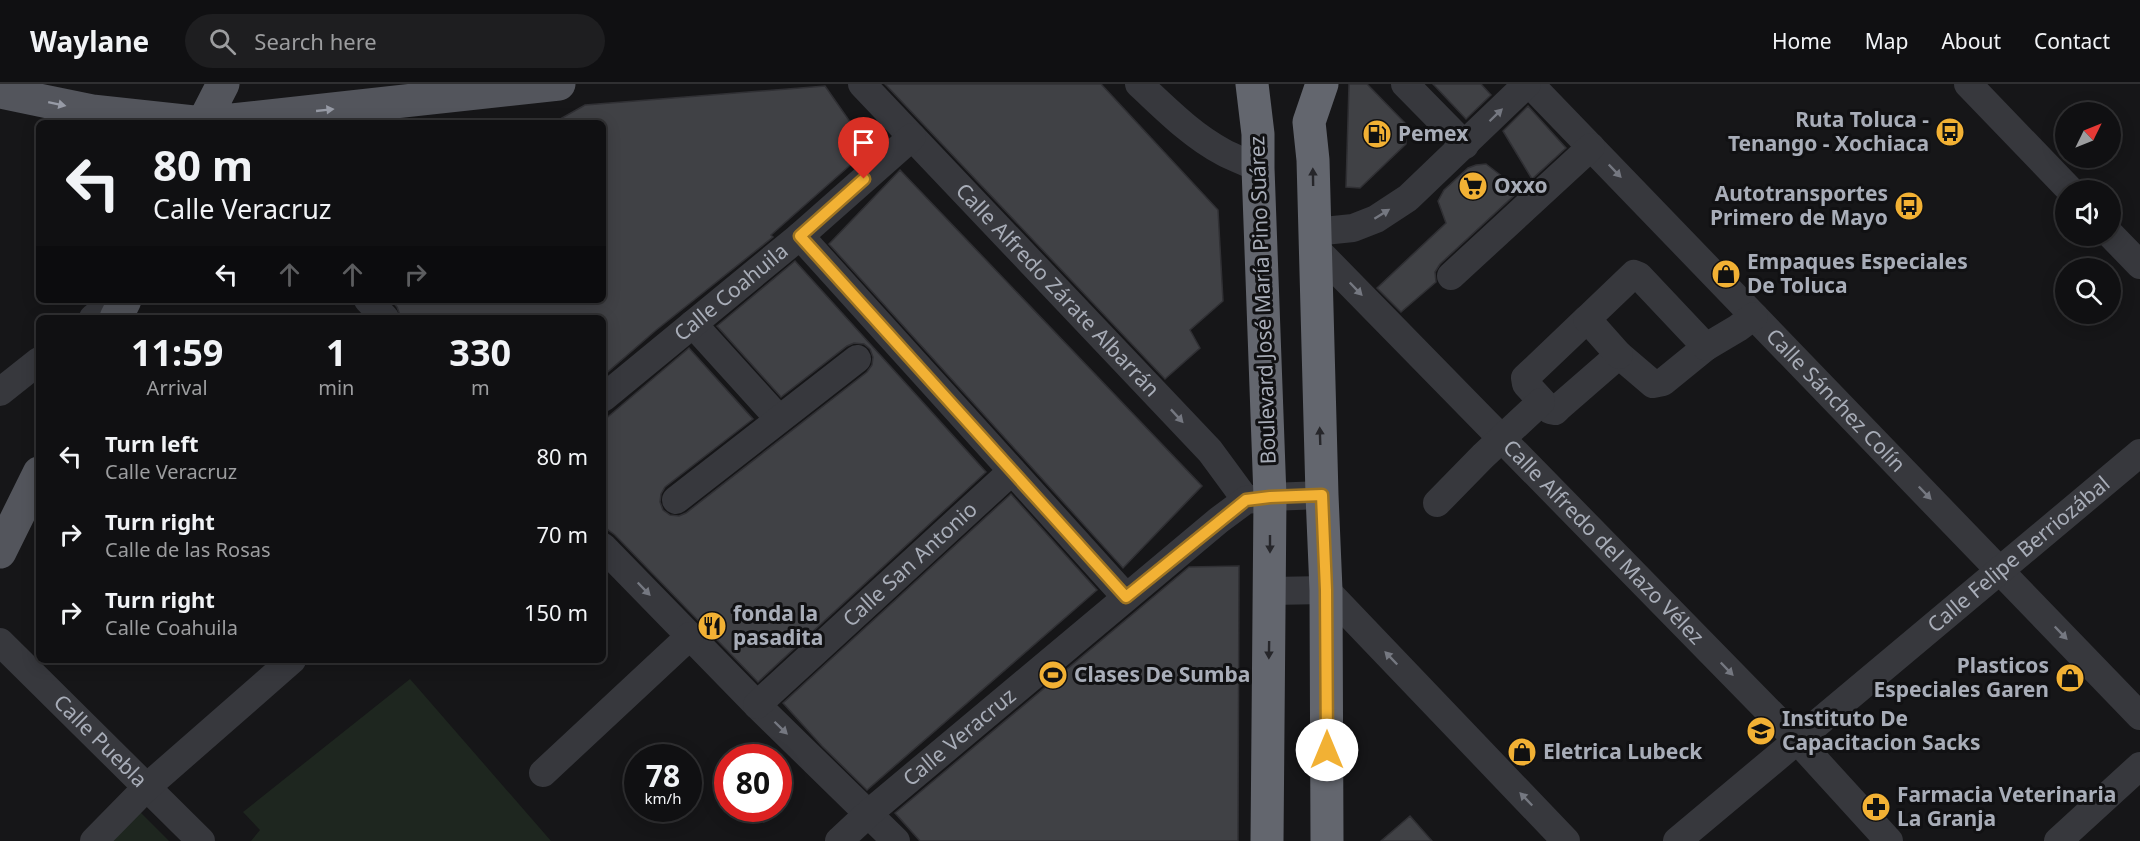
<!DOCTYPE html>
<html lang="en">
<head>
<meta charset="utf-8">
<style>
  :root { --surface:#101012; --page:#1e1e20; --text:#f1f3f6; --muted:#9c9d9f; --line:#303032 }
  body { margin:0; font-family:"Noto Sans",sans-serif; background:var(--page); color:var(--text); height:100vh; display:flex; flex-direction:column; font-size:22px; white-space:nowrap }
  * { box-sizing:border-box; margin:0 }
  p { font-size:20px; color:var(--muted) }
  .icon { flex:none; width:33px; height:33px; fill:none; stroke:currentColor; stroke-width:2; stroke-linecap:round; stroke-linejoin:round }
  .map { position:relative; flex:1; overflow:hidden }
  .panel { position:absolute; left:36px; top:231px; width:570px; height:348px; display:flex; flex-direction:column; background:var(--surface); border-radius:9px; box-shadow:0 3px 15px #0003,0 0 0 2px var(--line) }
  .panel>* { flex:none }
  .hud { position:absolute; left:36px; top:36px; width:570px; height:183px; border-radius:9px; box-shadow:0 3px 15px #0003,0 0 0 2px var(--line); background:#101012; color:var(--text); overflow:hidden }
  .needle { width:39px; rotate:47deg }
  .tools { position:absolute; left:2055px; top:18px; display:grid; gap:12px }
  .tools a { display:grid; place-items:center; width:66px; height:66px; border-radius:50%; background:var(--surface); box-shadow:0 3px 15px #0003,0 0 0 2px var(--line); font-size:30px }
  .speed { position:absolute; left:624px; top:660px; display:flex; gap:12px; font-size:30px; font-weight:700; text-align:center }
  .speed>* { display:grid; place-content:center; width:78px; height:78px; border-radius:50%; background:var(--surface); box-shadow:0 3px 15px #0003,0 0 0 2px var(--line); line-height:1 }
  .speed small { font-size:15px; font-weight:400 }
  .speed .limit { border:9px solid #d22; background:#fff; color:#111 }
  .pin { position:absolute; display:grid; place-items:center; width:51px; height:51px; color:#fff; margin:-62px -26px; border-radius:50% 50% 50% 0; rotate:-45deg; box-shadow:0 0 6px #0007 }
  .pin .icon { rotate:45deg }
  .me { position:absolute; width:66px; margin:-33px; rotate:0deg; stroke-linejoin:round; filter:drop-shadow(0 0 4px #0008) }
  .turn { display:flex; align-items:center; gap:21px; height:126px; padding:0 18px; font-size:27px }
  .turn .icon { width:78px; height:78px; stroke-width:2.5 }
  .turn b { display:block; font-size:42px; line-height:51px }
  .lanes { display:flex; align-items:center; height:57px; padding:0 18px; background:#0003; justify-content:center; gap:30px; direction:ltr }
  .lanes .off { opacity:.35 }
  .eta { display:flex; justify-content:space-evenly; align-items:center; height:102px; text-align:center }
  .eta b { font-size:36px; font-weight:700; line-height:42px }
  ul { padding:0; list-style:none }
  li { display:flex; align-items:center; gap:18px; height:78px; padding:0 18px }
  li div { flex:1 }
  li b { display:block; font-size:22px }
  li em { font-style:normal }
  header { display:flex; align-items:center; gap:36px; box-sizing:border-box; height:84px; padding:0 30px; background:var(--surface); border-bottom:2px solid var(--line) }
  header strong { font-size:28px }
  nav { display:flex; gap:33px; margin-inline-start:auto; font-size:21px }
  .search { width:420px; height:54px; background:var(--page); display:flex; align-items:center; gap:15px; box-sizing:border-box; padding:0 21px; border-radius:33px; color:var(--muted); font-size:22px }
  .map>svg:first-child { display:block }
  .green { fill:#1e261f }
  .building { fill:#404145; stroke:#303034; stroke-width:1.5 }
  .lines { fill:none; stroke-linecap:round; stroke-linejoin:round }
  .minor { stroke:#37383d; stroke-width:28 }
  .major { stroke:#53555c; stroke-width:33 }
  .highway { stroke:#63666e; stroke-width:33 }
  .oneway { fill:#979ba6 }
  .oneway2 { fill:#757881 }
  .oneway3 { fill:#26262a }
  .route-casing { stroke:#9d7322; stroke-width:15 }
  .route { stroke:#f2b134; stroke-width:10 }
  .labels { text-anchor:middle; stroke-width:6; stroke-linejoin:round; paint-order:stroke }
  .poi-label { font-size:21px; font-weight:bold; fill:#a8adb8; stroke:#111113; text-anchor:start }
  .street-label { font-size:21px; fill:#a8adb8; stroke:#111113 }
</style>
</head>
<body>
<header>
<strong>Waylane</strong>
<div class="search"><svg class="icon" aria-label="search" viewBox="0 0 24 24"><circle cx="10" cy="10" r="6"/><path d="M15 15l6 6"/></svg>Search here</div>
<nav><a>Home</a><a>Map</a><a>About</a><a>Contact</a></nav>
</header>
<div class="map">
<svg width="2140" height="757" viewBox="0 0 2140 757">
  <rect width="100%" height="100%" fill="#161618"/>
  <!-- green -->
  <path class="green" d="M410 595 551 757H251L260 746 243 728Z
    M137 725 169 757H107Z"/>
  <!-- building -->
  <path class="building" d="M885 0H1101L1218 126 1223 217 1190 246 1200 264 1165 295Z
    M1349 0H1367L1405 39 1406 60 1360 104 1346 103Z
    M1433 0H1481L1491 11 1466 35Z
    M825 2 862 55 873 61 771 151 773 153 655 247 603 292V234H401L397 223 391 216H603V39H553L585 21Z
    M1528 22 1566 64 1532 95 1503 47Z
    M1486 80 1520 106 1440 180 1435 188 1436 198 1401 228 1377 204 1446 139 1438 117 1444 106 1468 84 1476 81Z
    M900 86 1202 402 1123 484 829 160Z
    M795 177 986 388 758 598 615 451 603 442V337L689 264 753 335 665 403 661 410 660 418 663 426 670 431 679 432 686 429 867 288 872 281 873 273 870 265 864 260 854 259 847 262 781 313 717 242Z
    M1011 410 1097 506 867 706 822 662 783 619Z
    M1239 482 1238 757H920L895 729 1189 483Z
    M1410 732 1432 757H1381Z"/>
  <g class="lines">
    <!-- minor -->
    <g class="minor">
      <path id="s1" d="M862 0 1210 367 1246 416"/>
      <path d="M1139 0C1165 24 1191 51 1223 68 1234 74 1246 78 1258 84"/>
      <path d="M1405 0 1465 61"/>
      <path id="s2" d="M1530 0 2140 632"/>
      <path d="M1968 0 2070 106"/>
      <path d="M1314 148 1353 144 1376 135 1408 114 1527 0"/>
      <path d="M2110 150 2140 181"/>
      <path d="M800 152 1126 513"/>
      <path id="s3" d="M1315 164 1796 655 1889 757"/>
      <path d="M1451 192 1591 63"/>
      <path d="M368 216 385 234"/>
      <path d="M93 234 116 216"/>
      <path d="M1587 235 1525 294 1526 300 1550 326 1555 327 1558 324 1619 271 1653 300 1663 298 1706 263"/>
      <path d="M693 240 779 335"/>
      <path d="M1619 271 1587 235 1634 190 1639 192 1706 263 1738 244 1754 232"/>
      <path d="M0 308 39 277"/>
      <path id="s4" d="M603 314 800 152 912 53"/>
      <path d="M676 416 857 275"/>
      <path d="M1437 419 1483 372 1541 318"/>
      <path d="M603 463 757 621 896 757"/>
      <path d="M1270 507 1326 506 1566 757"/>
      <path id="s5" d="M0 558 201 757"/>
      <path id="s6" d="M757 621 1012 387"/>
      <path d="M543 689 690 552"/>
      <path d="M94 757 147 703 292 576"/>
      <path id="s7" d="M839 757 869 729 1219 436 1246 416 1270 413 1322 411"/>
      <path id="s8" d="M1677 757 2140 369"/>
      <path d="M2058 757 2140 682"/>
    </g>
    <!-- major -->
    <path class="major" d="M0 8 92 27 203 39
      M203 39 223 0
      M204 39 559 0
      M116 234 125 216
      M0 468 39 389"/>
    <!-- highway -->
    <path class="highway" d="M1252 0 1258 50V84L1270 413 1267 757
      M1322 0 1309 38 1313 76 1322 411 1326 506 1327 757"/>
  </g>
  <!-- one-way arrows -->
  <defs><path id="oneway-solid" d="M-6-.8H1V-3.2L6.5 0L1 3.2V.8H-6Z" transform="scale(1.5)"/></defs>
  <g class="oneway">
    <use href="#oneway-solid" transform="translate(57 20) rotate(12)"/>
    <use href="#oneway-solid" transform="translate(325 26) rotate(-6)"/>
  </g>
  <g class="oneway2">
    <use href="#oneway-solid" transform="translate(1496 31) rotate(-44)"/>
    <use href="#oneway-solid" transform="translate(1615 87) rotate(46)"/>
    <use href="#oneway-solid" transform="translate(1382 130) rotate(-32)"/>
    <use href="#oneway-solid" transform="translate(1356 205) rotate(46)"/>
    <use href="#oneway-solid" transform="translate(1177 332) rotate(47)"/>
    <use href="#oneway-solid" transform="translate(1925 409) rotate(46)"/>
    <use href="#oneway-solid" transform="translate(644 505) rotate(46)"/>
    <use href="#oneway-solid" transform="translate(2061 549) rotate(46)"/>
    <use href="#oneway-solid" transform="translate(1391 574) rotate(-134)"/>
    <use href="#oneway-solid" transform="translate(1727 585) rotate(46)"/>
    <use href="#oneway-solid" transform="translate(781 644) rotate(44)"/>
    <use href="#oneway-solid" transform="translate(1526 715) rotate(-134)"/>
  </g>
  <g class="oneway3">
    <use href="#oneway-solid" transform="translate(1313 93) rotate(-91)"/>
    <use href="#oneway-solid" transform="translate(1320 352) rotate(-92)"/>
    <use href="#oneway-solid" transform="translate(1270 460) rotate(90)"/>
    <use href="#oneway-solid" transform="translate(1269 566) rotate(91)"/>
  </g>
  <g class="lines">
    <!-- route casing -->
    <g class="route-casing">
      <path id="route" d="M864 95 800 152 1126 513 1246 416 1270 413 1322 411 1326 506 1327 666"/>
    </g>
    <!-- route -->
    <use href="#route" class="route"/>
  </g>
  <!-- icons -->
  <defs>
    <g id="bus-disc" transform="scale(1.5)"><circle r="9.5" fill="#f2b134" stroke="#111113"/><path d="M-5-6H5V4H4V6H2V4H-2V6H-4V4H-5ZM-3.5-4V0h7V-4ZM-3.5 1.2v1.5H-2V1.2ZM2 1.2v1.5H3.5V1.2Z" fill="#111"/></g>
    <g id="fuel-disc" transform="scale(1.5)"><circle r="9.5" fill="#f2b134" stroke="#111113"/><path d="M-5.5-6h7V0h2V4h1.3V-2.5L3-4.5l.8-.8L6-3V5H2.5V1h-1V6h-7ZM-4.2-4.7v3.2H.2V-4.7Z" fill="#111"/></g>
    <g id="supermarket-disc" transform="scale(1.5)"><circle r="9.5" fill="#f2b134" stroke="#111113"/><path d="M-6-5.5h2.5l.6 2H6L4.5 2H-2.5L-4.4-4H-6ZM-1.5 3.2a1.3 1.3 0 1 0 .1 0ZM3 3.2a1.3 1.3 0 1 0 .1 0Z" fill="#111"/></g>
    <g id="shop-disc" transform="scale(1.5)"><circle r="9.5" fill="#f2b134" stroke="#111113"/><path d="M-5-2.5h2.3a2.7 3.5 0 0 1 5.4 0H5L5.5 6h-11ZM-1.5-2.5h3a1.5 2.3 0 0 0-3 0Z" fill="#111"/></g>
    <g id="restaurant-disc" transform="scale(1.5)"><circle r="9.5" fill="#f2b134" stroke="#111113"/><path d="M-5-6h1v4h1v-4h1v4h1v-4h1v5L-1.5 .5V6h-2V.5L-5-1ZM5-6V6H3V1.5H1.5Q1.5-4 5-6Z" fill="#111"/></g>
    <g id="stadium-disc" transform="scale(1.5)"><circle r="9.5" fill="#f2b134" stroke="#111113"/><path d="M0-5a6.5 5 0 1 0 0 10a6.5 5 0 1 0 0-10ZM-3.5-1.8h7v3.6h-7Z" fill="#111"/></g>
    <g id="school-disc" transform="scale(1.5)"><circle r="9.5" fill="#f2b134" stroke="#111113"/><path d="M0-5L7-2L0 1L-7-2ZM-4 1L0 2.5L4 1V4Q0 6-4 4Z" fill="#111"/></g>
    <g id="pharmacy-disc" transform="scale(1.5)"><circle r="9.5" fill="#f2b134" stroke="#111113"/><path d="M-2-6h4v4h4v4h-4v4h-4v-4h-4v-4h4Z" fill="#111"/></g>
  </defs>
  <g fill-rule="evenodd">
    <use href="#bus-disc" x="1950" y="48"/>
    <use href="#fuel-disc" x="1377" y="50"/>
    <use href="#supermarket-disc" x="1473" y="102"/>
    <use href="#bus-disc" x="1909" y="122"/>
    <use href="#shop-disc" x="1726" y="190"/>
    <use href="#restaurant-disc" x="712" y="542"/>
    <use href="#stadium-disc" x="1053" y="591"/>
    <use href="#shop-disc" x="2070" y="594"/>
    <use href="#school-disc" x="1761" y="647"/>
    <use href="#shop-disc" x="1522" y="668"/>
    <use href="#pharmacy-disc" x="1876" y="723"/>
  </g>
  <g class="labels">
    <!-- poi labels -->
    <g class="poi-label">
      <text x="1929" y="43" text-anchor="end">Ruta Toluca -<tspan x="1929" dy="24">Tenango - Xochiaca</tspan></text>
      <text x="1398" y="57">Pemex</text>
      <text x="1494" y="109">Oxxo</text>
      <text x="1888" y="117" text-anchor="end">Autotransportes<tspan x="1888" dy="24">Primero de Mayo</tspan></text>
      <text x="1747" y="185">Empaques Especiales<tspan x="1747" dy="24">De Toluca</tspan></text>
      <text x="733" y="537">fonda la<tspan x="733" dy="24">pasadita</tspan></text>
      <text x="2049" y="589" text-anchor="end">Plasticos<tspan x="2049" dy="24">Especiales Garen</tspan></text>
      <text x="1074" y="598">Clases De Sumba</text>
      <text x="1782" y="642">Instituto De<tspan x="1782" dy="24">Capacitacion Sacks</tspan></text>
      <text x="1543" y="675">Eletrica Lubeck</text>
      <text x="1897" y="718">Farmacia Veterinaria<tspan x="1897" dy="24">La Granja</tspan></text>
    </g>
    <!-- street labels -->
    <g class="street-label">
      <text dy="7" stroke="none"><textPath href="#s1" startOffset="284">Calle Alfredo Zárate Albarrán</textPath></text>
      <text dy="7" stroke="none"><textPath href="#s4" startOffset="166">Calle Coahuila</textPath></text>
      <text transform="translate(1263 216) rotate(-92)" y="7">Boulevard José María Pino Suárez</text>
      <text dy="7" stroke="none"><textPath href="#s2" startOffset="440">Calle Sánchez Colín</textPath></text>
      <text dy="7" stroke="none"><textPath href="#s3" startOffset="412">Calle Alfredo del Mazo Vélez</textPath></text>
      <text dy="7" stroke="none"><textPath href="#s8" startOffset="446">Calle Felipe Berriozábal</textPath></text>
      <text dy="7" stroke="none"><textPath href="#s6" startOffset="208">Calle San Antonio</textPath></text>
      <text dy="7" stroke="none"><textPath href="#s7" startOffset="159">Calle Veracruz</textPath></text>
      <text dy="7" stroke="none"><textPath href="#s5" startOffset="141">Calle Puebla</textPath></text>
    </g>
  </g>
</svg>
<div class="tools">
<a><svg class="needle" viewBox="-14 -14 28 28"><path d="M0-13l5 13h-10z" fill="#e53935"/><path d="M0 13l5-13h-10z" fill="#9c9d9f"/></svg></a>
<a><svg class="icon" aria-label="sound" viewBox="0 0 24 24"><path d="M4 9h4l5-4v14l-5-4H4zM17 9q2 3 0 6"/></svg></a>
<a><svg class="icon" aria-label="search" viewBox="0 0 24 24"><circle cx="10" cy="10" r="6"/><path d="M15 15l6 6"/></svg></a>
</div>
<div class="speed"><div>78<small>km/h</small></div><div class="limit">80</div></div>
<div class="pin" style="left:864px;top:95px;background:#d93025"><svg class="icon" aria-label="arrive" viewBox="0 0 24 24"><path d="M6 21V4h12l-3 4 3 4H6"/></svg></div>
<svg class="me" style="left:1327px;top:666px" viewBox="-20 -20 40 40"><circle r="19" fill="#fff"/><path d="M0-13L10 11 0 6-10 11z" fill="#f2b134"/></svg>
<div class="hud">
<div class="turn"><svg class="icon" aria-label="left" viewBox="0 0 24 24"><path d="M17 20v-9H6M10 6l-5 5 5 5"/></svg><div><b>80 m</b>Calle Veracruz</div></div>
<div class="lanes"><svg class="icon" aria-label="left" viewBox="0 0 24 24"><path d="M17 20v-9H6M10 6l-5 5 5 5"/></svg><svg class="icon off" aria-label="ahead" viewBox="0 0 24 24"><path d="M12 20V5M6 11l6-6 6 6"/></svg><svg class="icon off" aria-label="ahead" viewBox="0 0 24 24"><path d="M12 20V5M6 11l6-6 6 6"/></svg><svg class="icon off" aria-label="right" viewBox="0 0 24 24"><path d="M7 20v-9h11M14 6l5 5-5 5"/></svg></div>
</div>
<section class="panel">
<div class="eta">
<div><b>11:59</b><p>Arrival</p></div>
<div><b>1</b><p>min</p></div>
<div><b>330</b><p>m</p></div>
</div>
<ul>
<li><svg class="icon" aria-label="left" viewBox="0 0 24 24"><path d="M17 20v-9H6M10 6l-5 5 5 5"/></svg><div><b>Turn left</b><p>Calle Veracruz</p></div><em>80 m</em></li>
<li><svg class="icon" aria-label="right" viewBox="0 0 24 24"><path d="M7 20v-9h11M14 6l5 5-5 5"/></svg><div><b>Turn right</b><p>Calle de las Rosas</p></div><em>70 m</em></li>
<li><svg class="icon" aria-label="right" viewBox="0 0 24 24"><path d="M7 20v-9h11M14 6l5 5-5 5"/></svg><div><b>Turn right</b><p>Calle Coahuila</p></div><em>150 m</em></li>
</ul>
</section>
</div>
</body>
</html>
